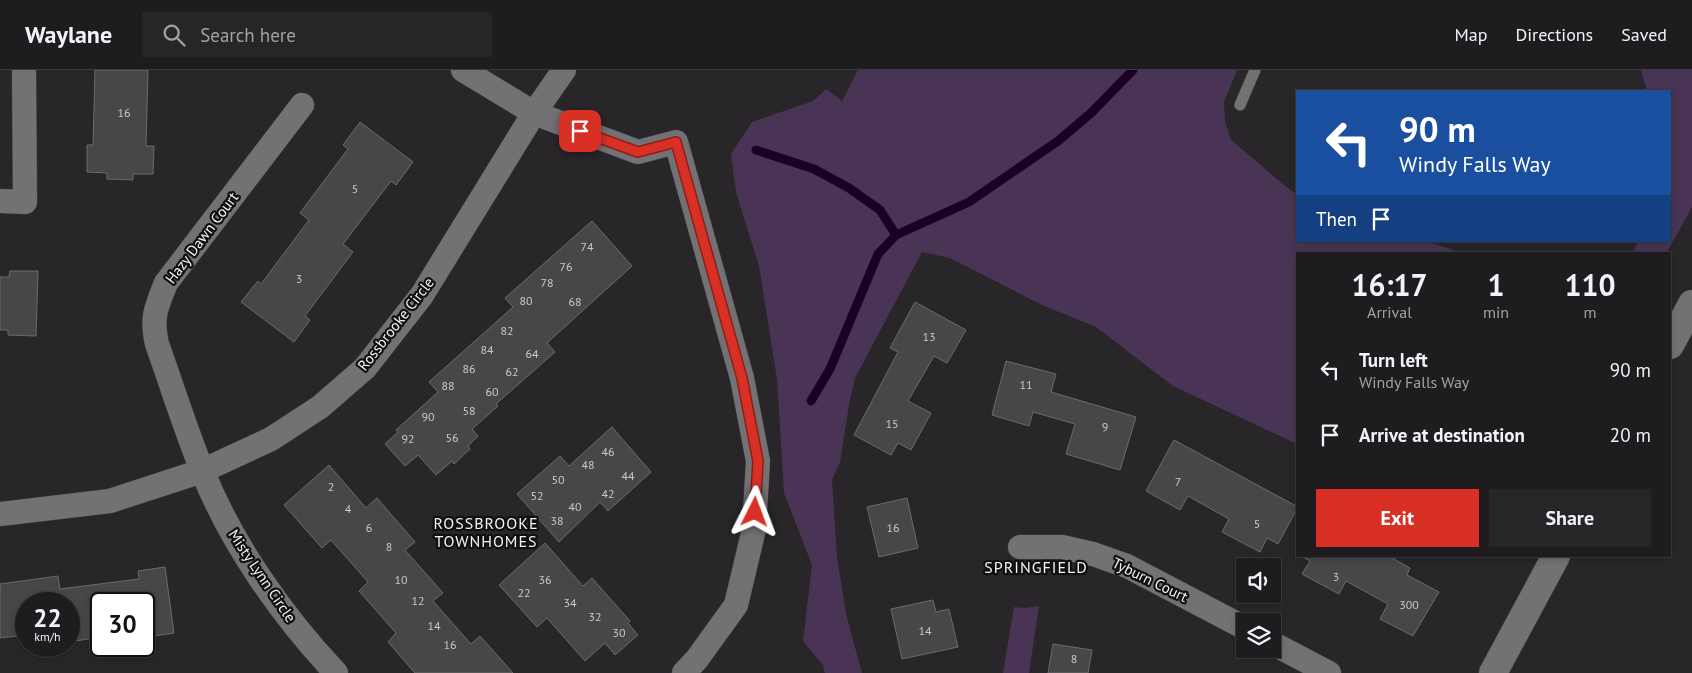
<!DOCTYPE html>
<html lang="en">
<head>
<meta charset="utf-8">
<style>
  :root { --surface:#1e1c1f; --page:#262528; --text:#f1f3f6; --muted:#a1a1a4; --line:#3c3a3d; --accent:#d93025 }
  body { margin:0; font-family:"PT Sans",sans-serif; background:var(--page); color:var(--text); height:100vh; display:flex; flex-direction:column; font-size:19px; white-space:nowrap }
  * { box-sizing:border-box; margin:0 }
  p { font-size:16px; color:var(--muted) }
  .icon { flex:none; width:28px; height:28px; fill:none; stroke:currentColor; stroke-width:2; stroke-linecap:round; stroke-linejoin:round }
  .map { position:relative; flex:1; overflow:hidden }
  .details { position:absolute; left:1296px; top:182px; width:375px; height:305px; display:flex; flex-direction:column; background:var(--surface); border-radius:0px; box-shadow:0 2px 8px #0003,0 0 0 1px var(--line) }
  .details>* { flex:none }
  .top-card { position:absolute; left:1296px; top:20px; width:375px; height:152px; border-radius:0px; box-shadow:0 2px 8px #0003,0 0 0 1px var(--line); background:#1a4fa0; color:#fff; overflow:hidden }
  .tools { position:absolute; left:1236px; top:488px; display:grid; gap:10px }
  .tools a { display:grid; place-items:center; width:45px; height:45px; border-radius:0px; background:var(--surface); box-shadow:0 2px 8px #0003,0 0 0 1px var(--line); font-size:25px }
  .speed { position:absolute; left:15px; top:522px; display:flex; gap:10px; font-size:25px; font-weight:700; text-align:center }
  .speed>* { display:grid; place-content:center; width:65px; height:65px; border-radius:50%; background:var(--surface); box-shadow:0 2px 8px #0003,0 0 0 1px var(--line); line-height:1 }
  .speed small { font-size:12px; font-weight:400 }
  .speed .limit { border:2px solid #111; border-radius:8px; background:#fff; color:#111 }
  .pin { position:absolute; display:grid; place-items:center; width:42px; height:42px; color:#fff; margin:-21px; border-radius:10px; box-shadow:0 2px 8px #0006 }
  .me { position:absolute; width:55px; margin:-28px; rotate:3deg; stroke-linejoin:round; filter:drop-shadow(0 0 4px #0008) }
  .turn { display:flex; align-items:center; gap:18px; height:105px; padding:0 20px; font-size:22px }
  .turn .icon { width:65px; height:65px; stroke-width:2.5 }
  .turn b { display:block; font-size:35px; line-height:42px }
  .then { display:flex; align-items:center; height:48px; padding:0 20px; background:#0003; gap:10px; font-size:19px }
  .eta { display:flex; justify-content:space-evenly; align-items:center; height:85px; text-align:center }
  .eta b { font-size:30px; font-weight:600; line-height:35px }
  .button { display:flex; gap:10px; margin-top:auto; padding:10px 20px }
  .button a { flex:1; height:58px; border-radius:0px; background:var(--accent); color:#fff; font-size:20px; font-weight:600; line-height:58px; text-align:center }
  .button a+a { background:var(--page); color:var(--text) }
  ul { padding:0; list-style:none }
  li { display:flex; align-items:center; gap:15px; height:65px; padding:0 20px }
  li div { flex:1 }
  li b { display:block; font-size:19px }
  li em { font-style:normal }
  header { display:flex; align-items:center; gap:30px; box-sizing:border-box; height:70px; padding:0 25px; background:var(--surface); border-bottom:1px solid var(--line) }
  header strong { font-size:24px }
  nav { display:flex; gap:28px; margin-inline-start:auto; font-size:18px }
  .search { width:350px; height:45px; background:var(--page); display:flex; align-items:center; gap:12px; box-sizing:border-box; padding:0 18px; border-radius:0px; color:var(--muted); font-size:19px }
  .map>svg:first-child { display:block }
  .green { fill:#4a3455 }
  .lines { fill:none; stroke-linecap:round; stroke-linejoin:round }
  .stream { stroke:#1a0026; stroke-width:9 }
  .building { fill:#484649; stroke:#6c6a6d }
  .service-casing { stroke:#434144; stroke-width:12 }
  .minor-casing { stroke:#434144; stroke-width:25 }
  .tertiary-casing { stroke:#434144; stroke-width:29 }
  .service { stroke:#737174; stroke-width:11 }
  .minor { stroke:#737174; stroke-width:24 }
  .tertiary { stroke:#737174; stroke-width:28 }
  .route-casing { stroke:#8d1f18; stroke-width:12 }
  .route { stroke:#d93025; stroke-width:9 }
  .labels { text-anchor:middle; stroke-width:4.5; stroke-linejoin:round; paint-order:stroke }
  .number-label { font-size:12px; fill:#cac8cb }
  .street-label { font-size:15px; fill:#f5f4f6; stroke:#100f11 }
  .neighbourhood-label { font-size:16px; letter-spacing:1px; fill:#f5f4f6; stroke:#100f11 }
</style>
</head>
<body>
<header>
<strong>Waylane</strong>
<div class="search"><svg class="icon" aria-label="search" viewBox="0 0 24 24"><circle cx="10" cy="10" r="6"/><path d="M15 15l6 6"/></svg>Search here</div>
<nav><a>Map</a><a>Directions</a><a>Saved</a></nav>
</header>
<div class="map">
<svg width="1692" height="603" viewBox="0 0 1692 603">
  <rect width="100%" height="100%" fill="#282629"/>
  <!-- green -->
  <path class="green" d="M858 0H1237L1224 32 1225 52 1231 70 1289 119 1297 124 1298 171H1425L1466 184H1298L1297 374 1173 316 1096 257 1042 235 950 188 922 182 855 308 849 335 840 392 832 410 837 487 846 544 862 603H825L823 595 803 571 812 495 784 423 777 309 759 196 736 122 731 84 752 52 813 31 826 19 842 31Z
    M1641 0H1692V137L1666 184H1631L1639 171H1670V21H1647Z
    M1039 536 1029 603H1003L1014 537 1024 538Z"/>
  <g class="lines">
    <!-- stream -->
    <path class="stream" d="M756 80 814 99 849 118 880 140 896 165
      M811 331 830 299 878 184 896 165 969 132 1058 71 1091 43 1133 0"/>
  </g>
  <!-- building -->
  <path class="building" d="M95 0H148L146 76H154L153 104H133V110L107 109V103L87 102V75H93Z
    M360 52 413 92 396 115 391 111 343 174 353 182 305 246 310 250 294 272 241 232 258 211 261 214 309 150 300 143 348 79 343 75Z
    M592 151 632 196 547 273 555 282 496 334 498 336 472 359 478 366 468 376 470 379 454 394 452 391 436 405 418 385 405 396 385 374 398 362 396 360 438 322 429 312 513 237 505 228Z
    M10 201H38L36 266 8 265V260H0V207H9Z
    M915 232 966 260 947 293 934 286 908 331 931 343 911 380 898 373 891 385 854 365 898 282 890 278Z
    M1006 291 1056 304 1051 322 1136 347 1120 400 1066 384 1075 354 1033 342 1029 356 992 345Z
    M612 357 651 402 608 441 600 432 559 472 517 424 560 386 569 396Z
    M1174 370 1298 437 1278 474 1267 468 1260 482 1222 462 1229 449 1188 426 1180 440 1146 421Z
    M329 395 366 438 377 428 415 472 405 480 443 523 433 531 471 574 480 566 513 603H415L388 572 396 563 359 521 368 512 331 470 322 478 284 435Z
    M907 428 918 478 879 487 867 437Z
    M545 473 583 516 592 508 630 551 628 553 638 565 615 585 605 573 585 591 547 548 537 557 499 515Z
    M1301 486H1389L1410 498 1407 505 1439 522 1413 566 1380 549 1388 534 1346 511 1339 524 1302 504 1310 491Z
    M165 497 174 563 147 567 146 561H144V534H101V567L69 572V534H26V565L0 568V514L58 506 60 519 139 509 138 501Z
    M933 530 936 542 949 539 958 577 902 589 891 539Z
    M1053 574 1092 580 1088 603H1048Z"/>
  <g class="lines">
    <!-- service casing -->
    <g class="service-casing">
      <path id="service" d="M1240 35 1255 0"/>
    </g>
    <!-- minor casing -->
    <g class="minor-casing">
      <path id="minor" d="M463 0 534 43 638 82 676 72 742 308 758 391 754 459 736 535 697 589 684 603
        M302 35 166 213C156 238 151 247 157 274 172 316 185 358 202 400 231 473 282 546 336 603
        M0 131 25 132 24 0
        M0 444 110 431 202 401 271 369 320 337 365 298 422 225 534 43 564 0
        M1020 477H1062L1093 484 1127 496 1245 558
        M1272 573 1329 603"/>
    </g>
    <!-- tertiary casing -->
    <g class="tertiary-casing">
      <path id="tertiary" d="M1670 275 1692 234
        M1493 603 1556 486"/>
    </g>
    <!-- service -->
    <use href="#service" class="service"/>
    <!-- minor -->
    <use href="#minor" class="minor"/>
    <!-- tertiary -->
    <use href="#tertiary" class="tertiary"/>
  </g>
  <g class="lines">
    <!-- route casing -->
    <g class="route-casing">
      <path id="route" d="M580 61 638 82 676 72 742 308 758 391 755 442"/>
    </g>
    <!-- route -->
    <use href="#route" class="route"/>
  </g>
  <g class="labels">
    <!-- number labels -->
    <g class="number-label">
      <text x="124" y="47">16</text>
      <text x="355" y="123">5</text>
      <text x="587" y="181">74</text>
      <text x="566" y="201">76</text>
      <text x="299" y="213">3</text>
      <text x="547" y="217">78</text>
      <text x="526" y="235">80</text>
      <text x="575" y="236">68</text>
      <text x="507" y="265">82</text>
      <text x="929" y="271">13</text>
      <text x="487" y="284">84</text>
      <text x="532" y="288">64</text>
      <text x="469" y="303">86</text>
      <text x="512" y="306">62</text>
      <text x="1026" y="319">11</text>
      <text x="448" y="320">88</text>
      <text x="492" y="326">60</text>
      <text x="469" y="345">58</text>
      <text x="428" y="351">90</text>
      <text x="892" y="358">15</text>
      <text x="1105" y="361">9</text>
      <text x="452" y="372">56</text>
      <text x="408" y="373">92</text>
      <text x="608" y="386">46</text>
      <text x="588" y="399">48</text>
      <text x="628" y="410">44</text>
      <text x="558" y="414">50</text>
      <text x="1178" y="416">7</text>
      <text x="331" y="421">2</text>
      <text x="608" y="428">42</text>
      <text x="537" y="430">52</text>
      <text x="575" y="441">40</text>
      <text x="348" y="443">4</text>
      <text x="557" y="455">38</text>
      <text x="1257" y="458">5</text>
      <text x="369" y="462">6</text>
      <text x="893" y="462">16</text>
      <text x="389" y="481">8</text>
      <text x="1336" y="511">3</text>
      <text x="401" y="514">10</text>
      <text x="545" y="514">36</text>
      <text x="524" y="527">22</text>
      <text x="418" y="535">12</text>
      <text x="570" y="537">34</text>
      <text x="1409" y="539">300</text>
      <text x="595" y="551">32</text>
      <text x="434" y="560">14</text>
      <text x="925" y="565">14</text>
      <text x="619" y="567">30</text>
      <text x="450" y="579">16</text>
      <text x="1074" y="593">8</text>
    </g>
    <!-- street labels -->
    <g class="street-label">
      <text transform="translate(202 168) rotate(-53)" y="5">Hazy Dawn Court</text>
      <text transform="translate(396 254) rotate(-52)" y="5">Rossbrooke Circle</text>
      <text transform="translate(262 506) rotate(56)" y="5">Misty Lynn Circle</text>
      <text transform="translate(1150 510) rotate(26)" y="5">Tyburn Court</text>
    </g>
    <!-- neighbourhood labels -->
    <g class="neighbourhood-label">
      <text x="486" y="459">ROSSBROOKE<tspan x="486" dy="18">TOWNHOMES</tspan></text>
      <text x="1036" y="503">SPRINGFIELD</text>
    </g>
  </g>
</svg>
<div class="tools">
<a><svg class="icon" aria-label="sound" viewBox="0 0 24 24"><path d="M4 9h4l5-4v14l-5-4H4zM17 9q2 3 0 6"/></svg></a>
<a><svg class="icon" aria-label="layers" viewBox="0 0 24 24"><path d="M12 4l9 5-9 5-9-5zM3 14l9 5 9-5"/></svg></a>
</div>
<div class="speed"><div>22<small>km/h</small></div><div class="limit">30</div></div>
<div class="pin" style="left:580px;top:61px;background:#d93025"><svg class="icon" aria-label="arrive" viewBox="0 0 24 24"><path d="M6 21V4h12l-3 4 3 4H6"/></svg></div>
<svg class="me" style="left:755px;top:442px" viewBox="-20 -20 40 40"><path d="M0-17L14 15 0 8-14 15z" fill="#d93025" stroke="#fff" stroke-width="4"/></svg>
<div class="top-card">
<div class="turn"><svg class="icon" aria-label="left" viewBox="0 0 24 24"><path d="M17 20v-9H6M10 6l-5 5 5 5"/></svg><div><b>90 m</b>Windy Falls Way</div></div>
<div class="then">Then<svg class="icon" aria-label="arrive" viewBox="0 0 24 24"><path d="M6 21V4h12l-3 4 3 4H6"/></svg></div>
</div>
<section class="details">
<div class="eta">
<div><b>16:17</b><p>Arrival</p></div>
<div><b>1</b><p>min</p></div>
<div><b>110</b><p>m</p></div>
</div>
<ul>
<li><svg class="icon" aria-label="left" viewBox="0 0 24 24"><path d="M17 20v-9H6M10 6l-5 5 5 5"/></svg><div><b>Turn left</b><p>Windy Falls Way</p></div><em>90 m</em></li>
<li><svg class="icon" aria-label="arrive" viewBox="0 0 24 24"><path d="M6 21V4h12l-3 4 3 4H6"/></svg><div><b>Arrive at destination</b></div><em>20 m</em></li>
</ul>
<div class="button"><a>Exit</a><a>Share</a></div>
</section>
</div>
</body>
</html>
